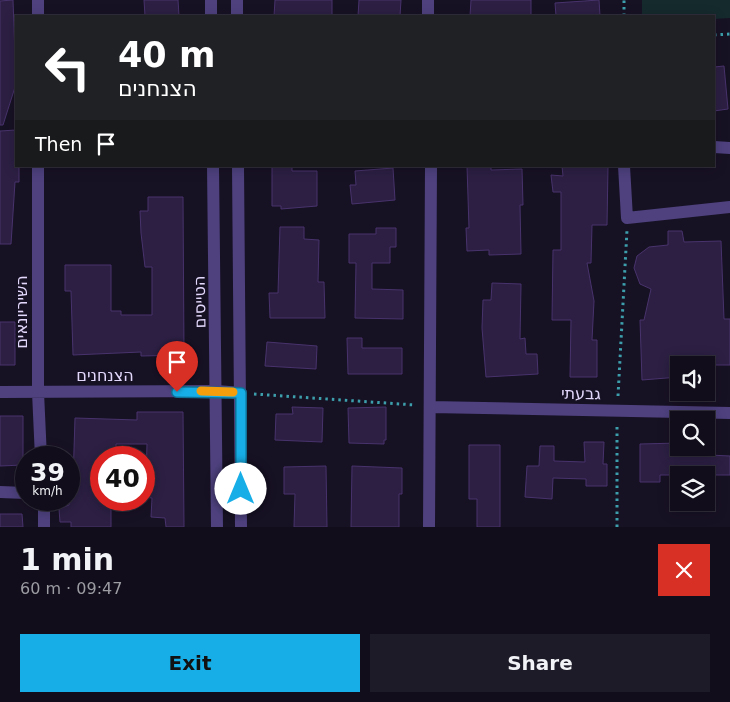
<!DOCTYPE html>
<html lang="en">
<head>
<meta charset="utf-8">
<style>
  :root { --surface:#110d1b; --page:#1e1b28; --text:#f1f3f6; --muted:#9c9ca3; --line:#302d3a; --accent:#17aee7 }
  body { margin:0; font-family:"DejaVu Sans","Noto Sans Hebrew",sans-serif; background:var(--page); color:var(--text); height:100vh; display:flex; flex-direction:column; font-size:19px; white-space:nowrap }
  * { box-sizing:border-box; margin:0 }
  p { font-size:16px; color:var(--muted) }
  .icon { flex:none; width:28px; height:28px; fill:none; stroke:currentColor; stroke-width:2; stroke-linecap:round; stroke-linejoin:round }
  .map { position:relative; height:527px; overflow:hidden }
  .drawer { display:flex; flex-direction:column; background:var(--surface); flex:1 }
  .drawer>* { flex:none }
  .banner { position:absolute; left:15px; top:15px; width:700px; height:152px; border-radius:0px; box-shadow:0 2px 12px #0003,0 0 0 1px var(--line); background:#202124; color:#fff; overflow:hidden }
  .fabs { position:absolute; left:670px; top:356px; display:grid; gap:10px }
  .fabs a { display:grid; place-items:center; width:45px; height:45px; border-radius:0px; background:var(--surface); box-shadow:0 2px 12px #0003,0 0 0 1px var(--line); font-size:25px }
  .speed { position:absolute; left:15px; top:446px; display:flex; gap:10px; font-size:25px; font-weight:700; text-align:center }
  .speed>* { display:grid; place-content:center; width:65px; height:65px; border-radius:50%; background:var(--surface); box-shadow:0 2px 12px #0003,0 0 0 1px var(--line); line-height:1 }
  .speed small { font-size:12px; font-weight:400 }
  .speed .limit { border:8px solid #d22; background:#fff; color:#111 }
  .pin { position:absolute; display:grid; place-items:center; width:42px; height:42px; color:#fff; margin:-51px -21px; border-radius:50% 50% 50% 0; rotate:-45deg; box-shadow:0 0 5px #0007 }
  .pin .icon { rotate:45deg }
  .me { position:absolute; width:55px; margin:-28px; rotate:0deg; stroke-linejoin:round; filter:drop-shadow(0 0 4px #0008) }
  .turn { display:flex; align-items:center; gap:18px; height:105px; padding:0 20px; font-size:22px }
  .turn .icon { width:65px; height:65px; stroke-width:2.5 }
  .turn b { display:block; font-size:35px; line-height:42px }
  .then { display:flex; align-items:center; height:48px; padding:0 20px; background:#0003; gap:10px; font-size:19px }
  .round { display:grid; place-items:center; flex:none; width:52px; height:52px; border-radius:0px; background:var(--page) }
  .overview { display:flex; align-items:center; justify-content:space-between; height:85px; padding:0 20px }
  h1 { font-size:30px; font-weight:700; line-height:38px }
  .button { display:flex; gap:10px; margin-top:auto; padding:10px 20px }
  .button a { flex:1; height:58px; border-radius:0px; background:var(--accent); color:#111; font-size:20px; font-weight:700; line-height:58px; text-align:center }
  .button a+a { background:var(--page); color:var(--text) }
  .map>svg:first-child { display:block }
  .green { fill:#152a2d }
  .building { fill:#2c1f43; stroke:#48336c }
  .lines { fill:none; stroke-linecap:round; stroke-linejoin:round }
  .path { stroke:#3c9fab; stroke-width:3; stroke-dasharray:2.5 4; stroke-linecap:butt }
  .minor { stroke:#4e417e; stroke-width:12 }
  .tertiary { stroke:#4e417e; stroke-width:12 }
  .route-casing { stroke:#0f7196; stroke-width:12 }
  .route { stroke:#17aee7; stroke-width:9 }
  .slow { stroke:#f59e0b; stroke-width:9 }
  .labels { text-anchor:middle; stroke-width:4.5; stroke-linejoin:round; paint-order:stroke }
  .street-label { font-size:16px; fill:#e2d8fb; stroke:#171124 }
</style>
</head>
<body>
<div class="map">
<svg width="730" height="527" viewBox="0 0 730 527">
  <rect width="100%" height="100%" fill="#171124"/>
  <!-- green -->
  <path class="green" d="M642 0H730V18L714 19V16H642Z"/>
  <!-- building -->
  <path class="building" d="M13 0 16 84 3 125H0V1Z
    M144 0H178L179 16H145Z
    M275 0H332V16H274Z
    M359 0H401L400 16H358Z
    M471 0H531V16H470Z
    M599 0 600 16H556L555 3Z
    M724 66 728 109 714 111V67Z
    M16 130V166H19V182H15L11 244H0V131Z
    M272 166H292V171H317V206L281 209V206H272Z
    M467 166H491V170L522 169 523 205H520L521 254 489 255V250L467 251 466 228H469Z
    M562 166H608L607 225H592L591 263H587L594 301 592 340H597V377H570L571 320H552L553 250H561V192H553L551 175 563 176Z
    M393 168 395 200 352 204 350 185H356L355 171Z
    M148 197H183L184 355 141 356V352L73 355 71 291H65V265H111V311H121V315H152V267H145L141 233 140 211H148Z
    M280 227H304V239L319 240 318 282H324L325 318H270L269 293H278Z
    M376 228H396V247H390V263H372V289L403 290V319L355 318 356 263H349V234H376Z
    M668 231H682L684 242 721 241 724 319H730V365H679V377L642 380 640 320H644L651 289 640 284 634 268 637 256 649 247 668 245Z
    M492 283 521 284 520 339 525 338 526 354H537L538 374 486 377 482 328 483 300H491Z
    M0 322H15V365H0Z
    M347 338H362V348H402V374H348Z
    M267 342 317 346 316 369 265 366Z
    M292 407 323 408 322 442 275 440 276 414H293Z
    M386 407V440H384V444L349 443 348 408Z
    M137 412H183L184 527H166L165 518 151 517 152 498 144 497V480H146L147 444H116V458H101V500H111V527H71V522H60L59 509 69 505 71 482H73L75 418 137 420Z
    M0 416H23V465L0 466Z
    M584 442H604L603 464H607V486H586V479L553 478 552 499 525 497 527 466H539L540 446H554V461L585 462Z
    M679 443V448H709V455L730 456V475H660V482H640V444Z
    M469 445H500V527H477V499H469Z
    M326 466 327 527H294L295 494H284V467Z
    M352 466 402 468V494H399V527H351Z
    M0 514H22L23 527H0Z"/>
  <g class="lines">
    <!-- path -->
    <path class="path" d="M624 16V0
      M714 35 730 34
      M254 394 415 405
      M618 396 627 230
      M617 527V425"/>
    <!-- minor -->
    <path class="minor" d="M38 0V16
      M428 16V0
      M714 147 730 148
      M38 166V392L41 458
      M624 166 627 218 730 207
      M0 392 217 391 241 393
      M431 407 730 413
      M0 492 26 493
      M44 500V527
      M429 527 431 166"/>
    <!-- tertiary -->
    <path class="tertiary" d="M211 0V16
      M237 0V16
      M213 166 217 527
      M238 166 241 527"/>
  </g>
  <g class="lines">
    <!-- route casing -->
    <g class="route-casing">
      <path id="route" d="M177 392 241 393V489"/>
    </g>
    <!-- route -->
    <use href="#route" class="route"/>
    <!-- slow -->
    <path class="slow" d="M201 391 233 392"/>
  </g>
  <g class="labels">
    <!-- street labels -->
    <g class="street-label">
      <text transform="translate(199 302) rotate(-91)" y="6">הטייסים</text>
      <text transform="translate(21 312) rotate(-90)" y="6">השיריונאים</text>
      <text x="105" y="381">הצנחנים</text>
      <text transform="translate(581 393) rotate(1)" y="6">גבעתי</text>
    </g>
  </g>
</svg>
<div class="fabs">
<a><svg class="icon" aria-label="sound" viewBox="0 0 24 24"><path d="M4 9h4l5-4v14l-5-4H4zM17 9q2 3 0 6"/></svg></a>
<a><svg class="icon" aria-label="search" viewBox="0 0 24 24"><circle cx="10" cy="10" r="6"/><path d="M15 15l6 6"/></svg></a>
<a><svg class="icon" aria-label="layers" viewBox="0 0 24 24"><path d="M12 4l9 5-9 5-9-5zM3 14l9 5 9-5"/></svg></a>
</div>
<div class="speed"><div>39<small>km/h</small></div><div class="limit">40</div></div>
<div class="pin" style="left:177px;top:392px;background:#d93025"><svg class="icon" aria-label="arrive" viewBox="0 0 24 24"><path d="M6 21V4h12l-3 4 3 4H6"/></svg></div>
<svg class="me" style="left:241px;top:489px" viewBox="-20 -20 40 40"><circle r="19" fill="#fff"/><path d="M0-13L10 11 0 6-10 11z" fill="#17aee7"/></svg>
<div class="banner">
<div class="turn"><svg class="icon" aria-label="left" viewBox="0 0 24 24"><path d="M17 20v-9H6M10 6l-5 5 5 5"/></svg><div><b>40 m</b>הצנחנים</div></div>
<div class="then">Then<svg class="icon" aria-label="arrive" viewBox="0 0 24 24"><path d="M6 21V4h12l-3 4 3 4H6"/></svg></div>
</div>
</div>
<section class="drawer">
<div class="overview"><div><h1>1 min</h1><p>60 m · 09:47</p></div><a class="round" style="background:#d93025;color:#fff"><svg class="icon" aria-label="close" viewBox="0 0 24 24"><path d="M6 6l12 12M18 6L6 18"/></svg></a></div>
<div class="button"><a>Exit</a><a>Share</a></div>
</section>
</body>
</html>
